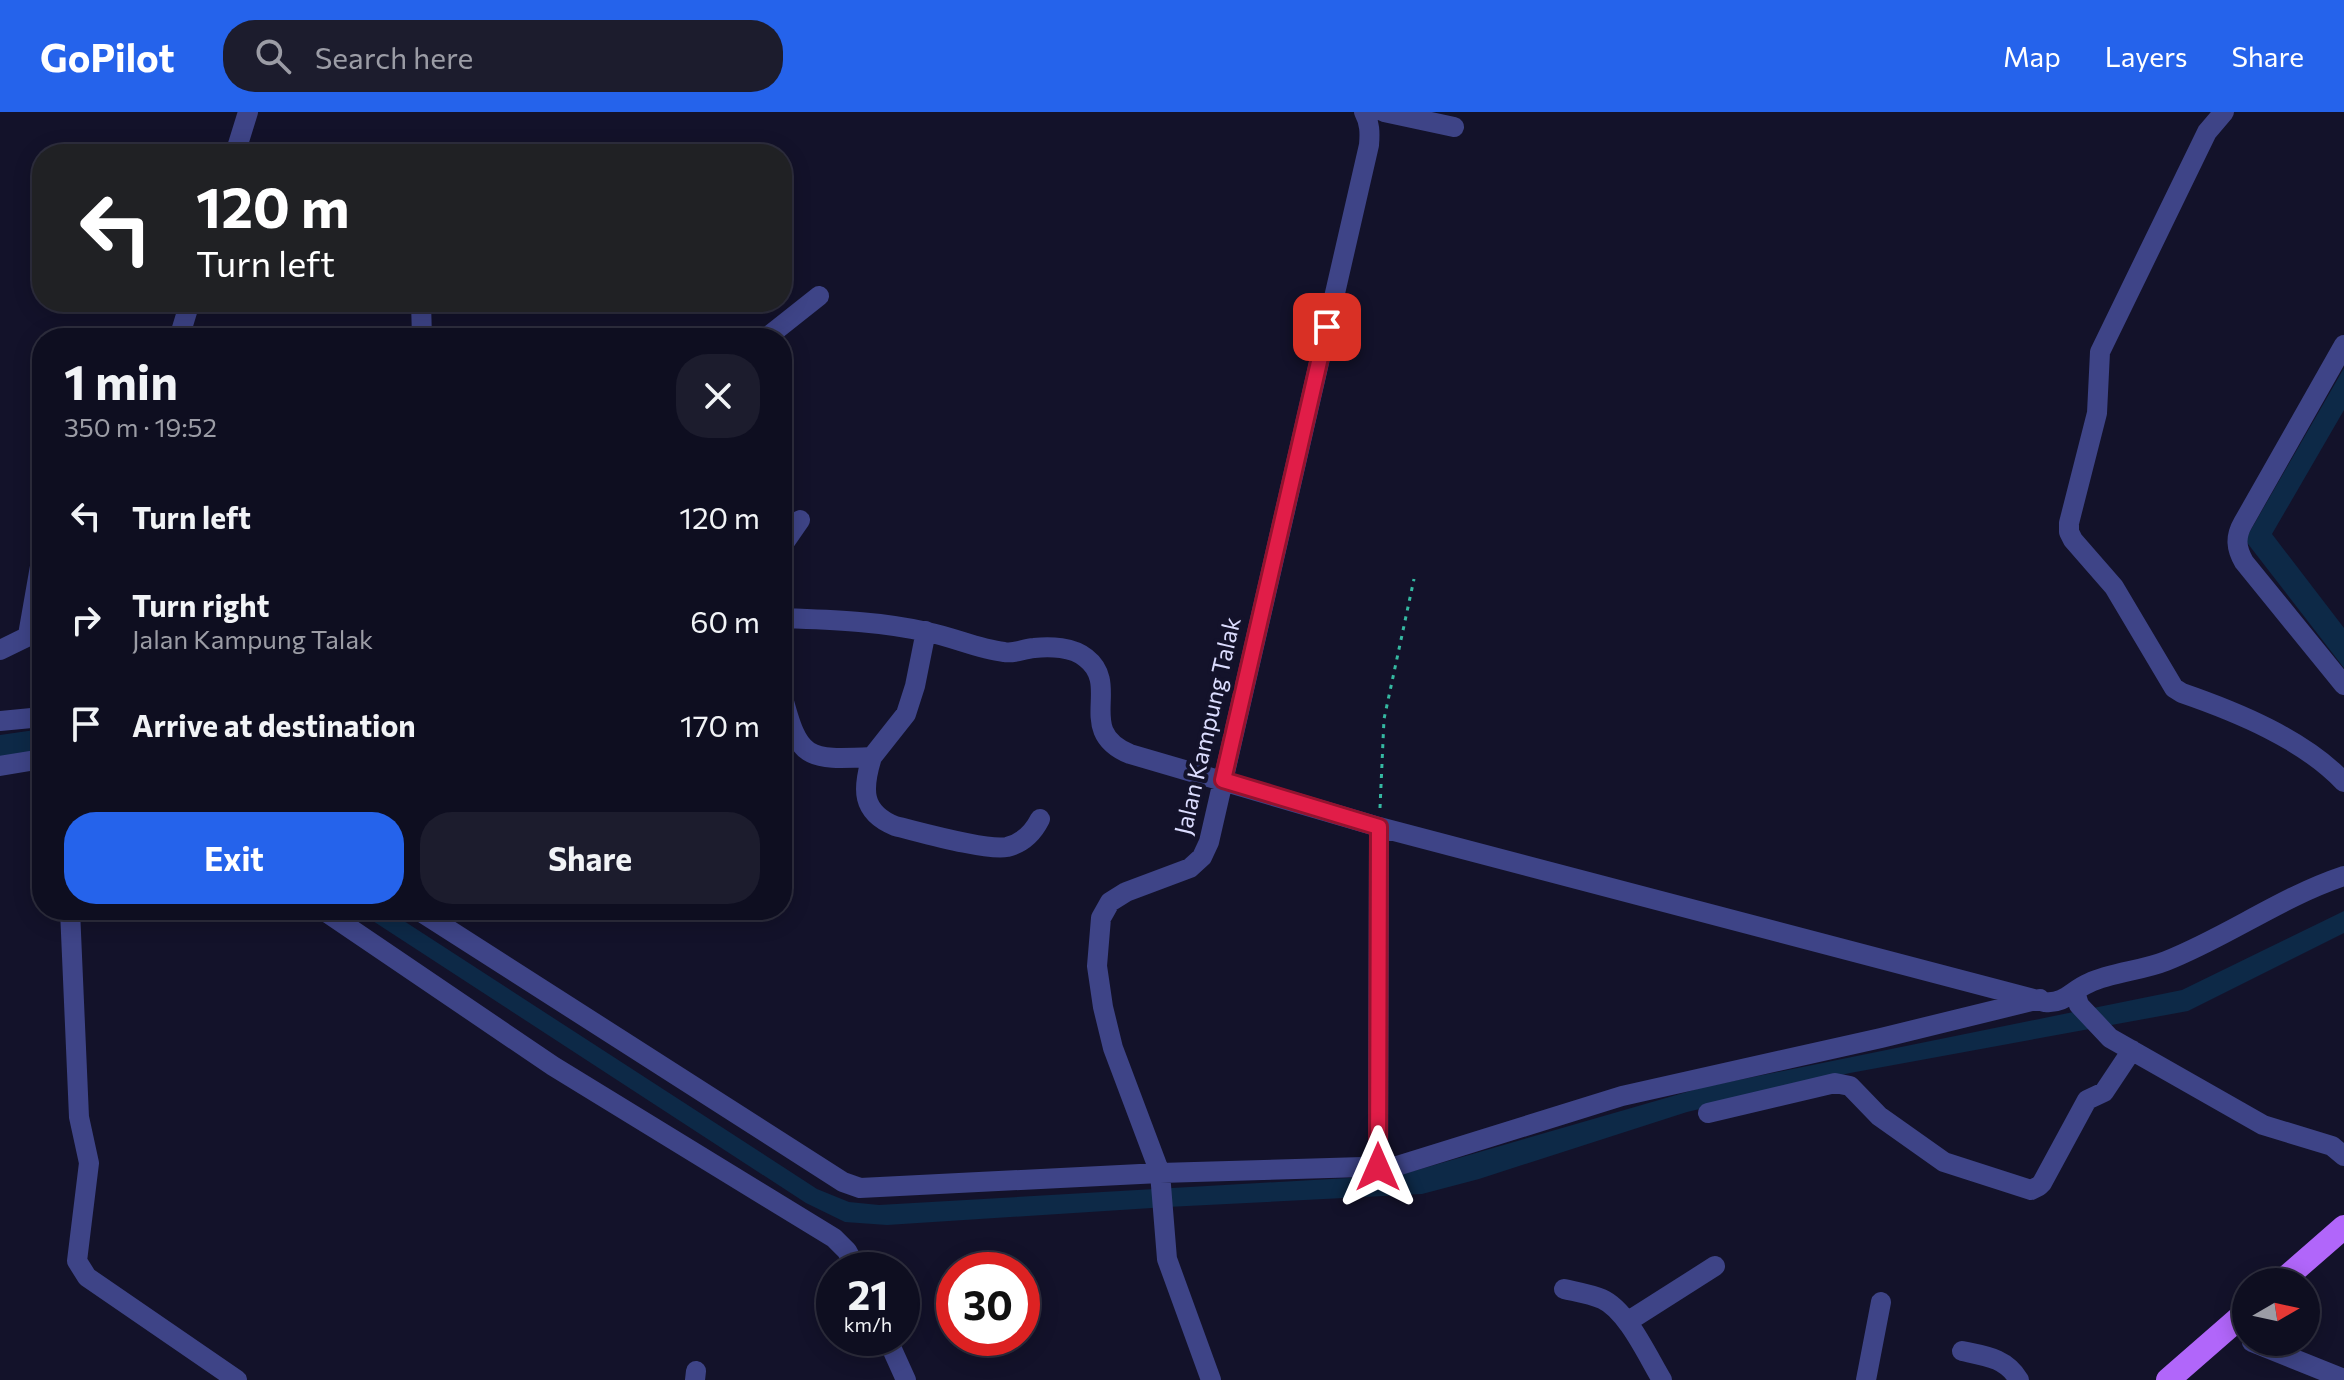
<!DOCTYPE html>
<html lang="en">
<head>
<meta charset="utf-8">
<style>
  :root { --surface:#0e0e20; --page:#1c1c2d; --text:#f1f3f6; --muted:#9b9ca5; --line:#2e2e3e; --accent:#2563eb }
  body { margin:0; font-family:Commissioner,sans-serif; background:var(--page); color:var(--text); height:100vh; display:flex; flex-direction:column; font-size:30px; white-space:nowrap }
  * { box-sizing:border-box; margin:0 }
  p { font-size:26px; color:var(--muted) }
  .icon { flex:none; width:44px; height:44px; fill:none; stroke:currentColor; stroke-width:2; stroke-linecap:round; stroke-linejoin:round }
  .map { position:relative; flex:1; overflow:hidden }
  .panel { position:absolute; left:32px; top:216px; width:760px; height:592px; display:flex; flex-direction:column; background:var(--surface); border-radius:32px; box-shadow:0 4px 20px #0003,0 0 0 2px var(--line) }
  .panel>* { flex:none }
  .guide { position:absolute; left:32px; top:32px; width:760px; height:168px; border-radius:32px; box-shadow:0 4px 20px #0003,0 0 0 2px var(--line); background:#202124; color:#fff; overflow:hidden }
  .needle { width:52px; rotate:81deg }
  .controls { position:absolute; left:2232px; top:1156px; display:grid; gap:16px }
  .controls a { display:grid; place-items:center; width:88px; height:88px; border-radius:50%; background:var(--surface); box-shadow:0 4px 20px #0003,0 0 0 2px var(--line); font-size:40px }
  .speed { position:absolute; left:816px; top:1140px; display:flex; gap:16px; font-size:40px; font-weight:700; text-align:center }
  .speed>* { display:grid; place-content:center; width:104px; height:104px; border-radius:50%; background:var(--surface); box-shadow:0 4px 20px #0003,0 0 0 2px var(--line); line-height:1 }
  .speed small { font-size:20px; font-weight:400 }
  .speed .limit { border:12px solid #d22; background:#fff; color:#111 }
  .pin { position:absolute; display:grid; place-items:center; width:68px; height:68px; color:#fff; margin:-34px; border-radius:16px; box-shadow:0 4px 12px #0006 }
  .me { position:absolute; width:88px; margin:-44px; rotate:0deg; stroke-linejoin:round; filter:drop-shadow(0 0 6px #0008) }
  .turn { display:flex; align-items:center; gap:28px; height:168px; padding:0 32px; font-size:36px }
  .turn .icon { width:104px; height:104px; stroke-width:2.5 }
  .turn b { display:block; font-size:56px; line-height:68px }
  .round { display:grid; place-items:center; flex:none; width:84px; height:84px; border-radius:32px; background:var(--page) }
  .headline { display:flex; align-items:center; justify-content:space-between; height:136px; padding:0 32px }
  h1 { font-size:48px; font-weight:700; line-height:60px }
  .button { display:flex; gap:16px; margin-top:auto; padding:16px 32px }
  .button a { flex:1; height:92px; border-radius:32px; background:var(--accent); color:#fff; font-size:32px; font-weight:700; line-height:92px; text-align:center }
  .button a+a { background:var(--page); color:var(--text) }
  ul { padding:0; list-style:none }
  li { display:flex; align-items:center; gap:24px; height:104px; padding:0 32px }
  li div { flex:1 }
  li b { display:block; font-size:30px }
  li em { font-style:normal }
  header { display:flex; align-items:center; gap:48px; box-sizing:border-box; height:112px; padding:0 40px; background:var(--accent); color:#fff }
  header strong { font-size:38px }
  nav { display:flex; gap:44px; margin-inline-start:auto; font-size:28px }
  .search { width:560px; height:72px; background:var(--page); display:flex; align-items:center; gap:20px; box-sizing:border-box; padding:0 28px; border-radius:32px; color:var(--muted); font-size:30px }
  .map>svg:first-child { display:block }
  .water { fill:#0d2947 }
  .lines { fill:none; stroke-linecap:round; stroke-linejoin:round }
  .path { stroke:#35b8a1; stroke-width:3; stroke-dasharray:4 6; stroke-linecap:butt }
  .minor { stroke:#3e4487; stroke-width:20 }
  .major { stroke:#b166fa; stroke-width:24 }
  .route-casing { stroke:#92132f; stroke-width:20 }
  .route { stroke:#e11d48; stroke-width:14 }
  .labels { text-anchor:middle; stroke-width:8; stroke-linejoin:round; paint-order:stroke }
  .street-label { font-size:24px; fill:#dbdcfe; stroke:#13122a }
</style>
</head>
<body>
<header>
<strong>GoPilot</strong>
<div class="search"><svg class="icon" aria-label="search" viewBox="0 0 24 24"><circle cx="10" cy="10" r="6"/><path d="M15 15l6 6"/></svg>Search here</div>
<nav><a>Map</a><a>Layers</a><a>Share</a></nav>
</header>
<div class="map">
<svg width="2344" height="1268" viewBox="0 0 2344 1268">
  <rect width="100%" height="100%" fill="#13122a"/>
  <!-- water -->
  <path class="water" d="M2344 256V298L2272 422 2344 516V556L2245 428Z
    M42 617V638L0 645V623Z
    M356 798H387L817 1077 849 1090 879 1093 1400 1063 1704 975 2182 878 2344 799V821L2188 899 1850 961 1687 1000 1479 1067 1422 1082 1167 1095 887 1113 845 1110 806 1091Z"/>
  <g class="lines">
    <!-- path -->
    <path class="path" d="M1380 696 1384 607 1414 467"/>
    <!-- minor -->
    <path class="minor" d="M1384 0 1454 15
      M2224 0 2207 20 2100 240 2097 301 2069 411V420L2073 428 2114 475 2174 576 2182 581C2237 600 2303 627 2344 670
      M235 42 248 0
      M421 190 422 226
      M179 226 190 190
      M766 226 819 184
      M2344 233 2243 411C2235 425 2236 436 2244 450L2344 573
      M782 434 800 408
      M782 506C830 508 880 509 927 520 953 525 978 537 1004 540 1014 542 1023 537 1034 536 1050 534 1073 535 1086 546 1122 574 1074 619 1130 642L1379 715 2045 890C2065 892 2072 878 2089 871 2112 860 2141 859 2166 849 2227 825 2281 785 2344 764
      M28 523 42 443
      M0 538 39 519
      M782 582C799 648 806 648 872 645L906 602 915 574 926 519
      M0 609 42 605
      M872 645C862 677 861 700 895 714 920 720 986 739 1007 735 1023 731 1033 721 1040 707
      M0 654 42 647
      M70 798 79 1005 89 1051 77 1149 87 1165 237 1268
      M323 798 553 954 834 1126 847 1139 857 1158
      M418 798 843 1070 860 1076 1160 1061 1397 1054 1622 984 1881 926 2040 887
      M2075 880 2079 893 2110 926 2263 1013 2332 1034 2344 1044
      M1708 1001 1835 971 1850 974 1879 1004 1944 1050 2031 1078 2039 1074 2042 1071 2087 988 2104 980 2132 938
      M1378 1055 1379 715
      M1564 1177C1577 1180 1590 1182 1602 1187 1627 1198 1648 1245 1662 1268
      M1627 1210 1715 1154
      M887 1226 906 1268
      M2252 1230 2344 1267
      M1962 1239C1986 1244 2006 1246 2019 1268
      M695 1268 696 1259
      M1211 1268 1167 1147 1160 1061 1113 936 1103 895 1097 854 1101 806 1110 790 1126 780 1190 756 1202 745 1209 730 1369 33C1370 21 1370 11 1364 0
      M1866 1268 1881 1190"/>
    <!-- major -->
    <path class="major" d="M2281 1170 2344 1115
      M2168 1268 2246 1200"/>
  </g>
  <g class="lines">
    <!-- route casing -->
    <g class="route-casing">
      <path id="route" d="M1327 215 1223 668 1379 715 1378 1055"/>
    </g>
    <!-- route -->
    <use href="#route" class="route"/>
  </g>
  <g class="labels">
    <!-- street labels -->
    <g class="street-label">
      <text transform="translate(1208 614) rotate(-77)" y="8">Jalan Kampung Talak</text>
    </g>
  </g>
</svg>
<div class="controls">
<a><svg class="needle" viewBox="-14 -14 28 28"><path d="M0-13l5 13h-10z" fill="#e53935"/><path d="M0 13l5-13h-10z" fill="#9b9ca5"/></svg></a>
</div>
<div class="speed"><div>21<small>km/h</small></div><div class="limit">30</div></div>
<div class="pin" style="left:1327px;top:215px;background:#d93025"><svg class="icon" aria-label="arrive" viewBox="0 0 24 24"><path d="M6 21V4h12l-3 4 3 4H6"/></svg></div>
<svg class="me" style="left:1378px;top:1055px" viewBox="-20 -20 40 40"><path d="M0-17L14 15 0 8-14 15z" fill="#e11d48" stroke="#fff" stroke-width="4"/></svg>
<div class="guide">
<div class="turn"><svg class="icon" aria-label="left" viewBox="0 0 24 24"><path d="M17 20v-9H6M10 6l-5 5 5 5"/></svg><div><b>120 m</b>Turn left</div></div>
</div>
<section class="panel">
<div class="headline"><div><h1>1 min</h1><p>350 m · 19:52</p></div><a class="round"><svg class="icon" aria-label="close" viewBox="0 0 24 24"><path d="M6 6l12 12M18 6L6 18"/></svg></a></div>
<ul>
<li><svg class="icon" aria-label="left" viewBox="0 0 24 24"><path d="M17 20v-9H6M10 6l-5 5 5 5"/></svg><div><b>Turn left</b></div><em>120 m</em></li>
<li><svg class="icon" aria-label="right" viewBox="0 0 24 24"><path d="M7 20v-9h11M14 6l5 5-5 5"/></svg><div><b>Turn right</b><p>Jalan Kampung Talak</p></div><em>60 m</em></li>
<li><svg class="icon" aria-label="arrive" viewBox="0 0 24 24"><path d="M6 21V4h12l-3 4 3 4H6"/></svg><div><b>Arrive at destination</b></div><em>170 m</em></li>
</ul>
<div class="button"><a>Exit</a><a>Share</a></div>
</section>
</div>
</body>
</html>
